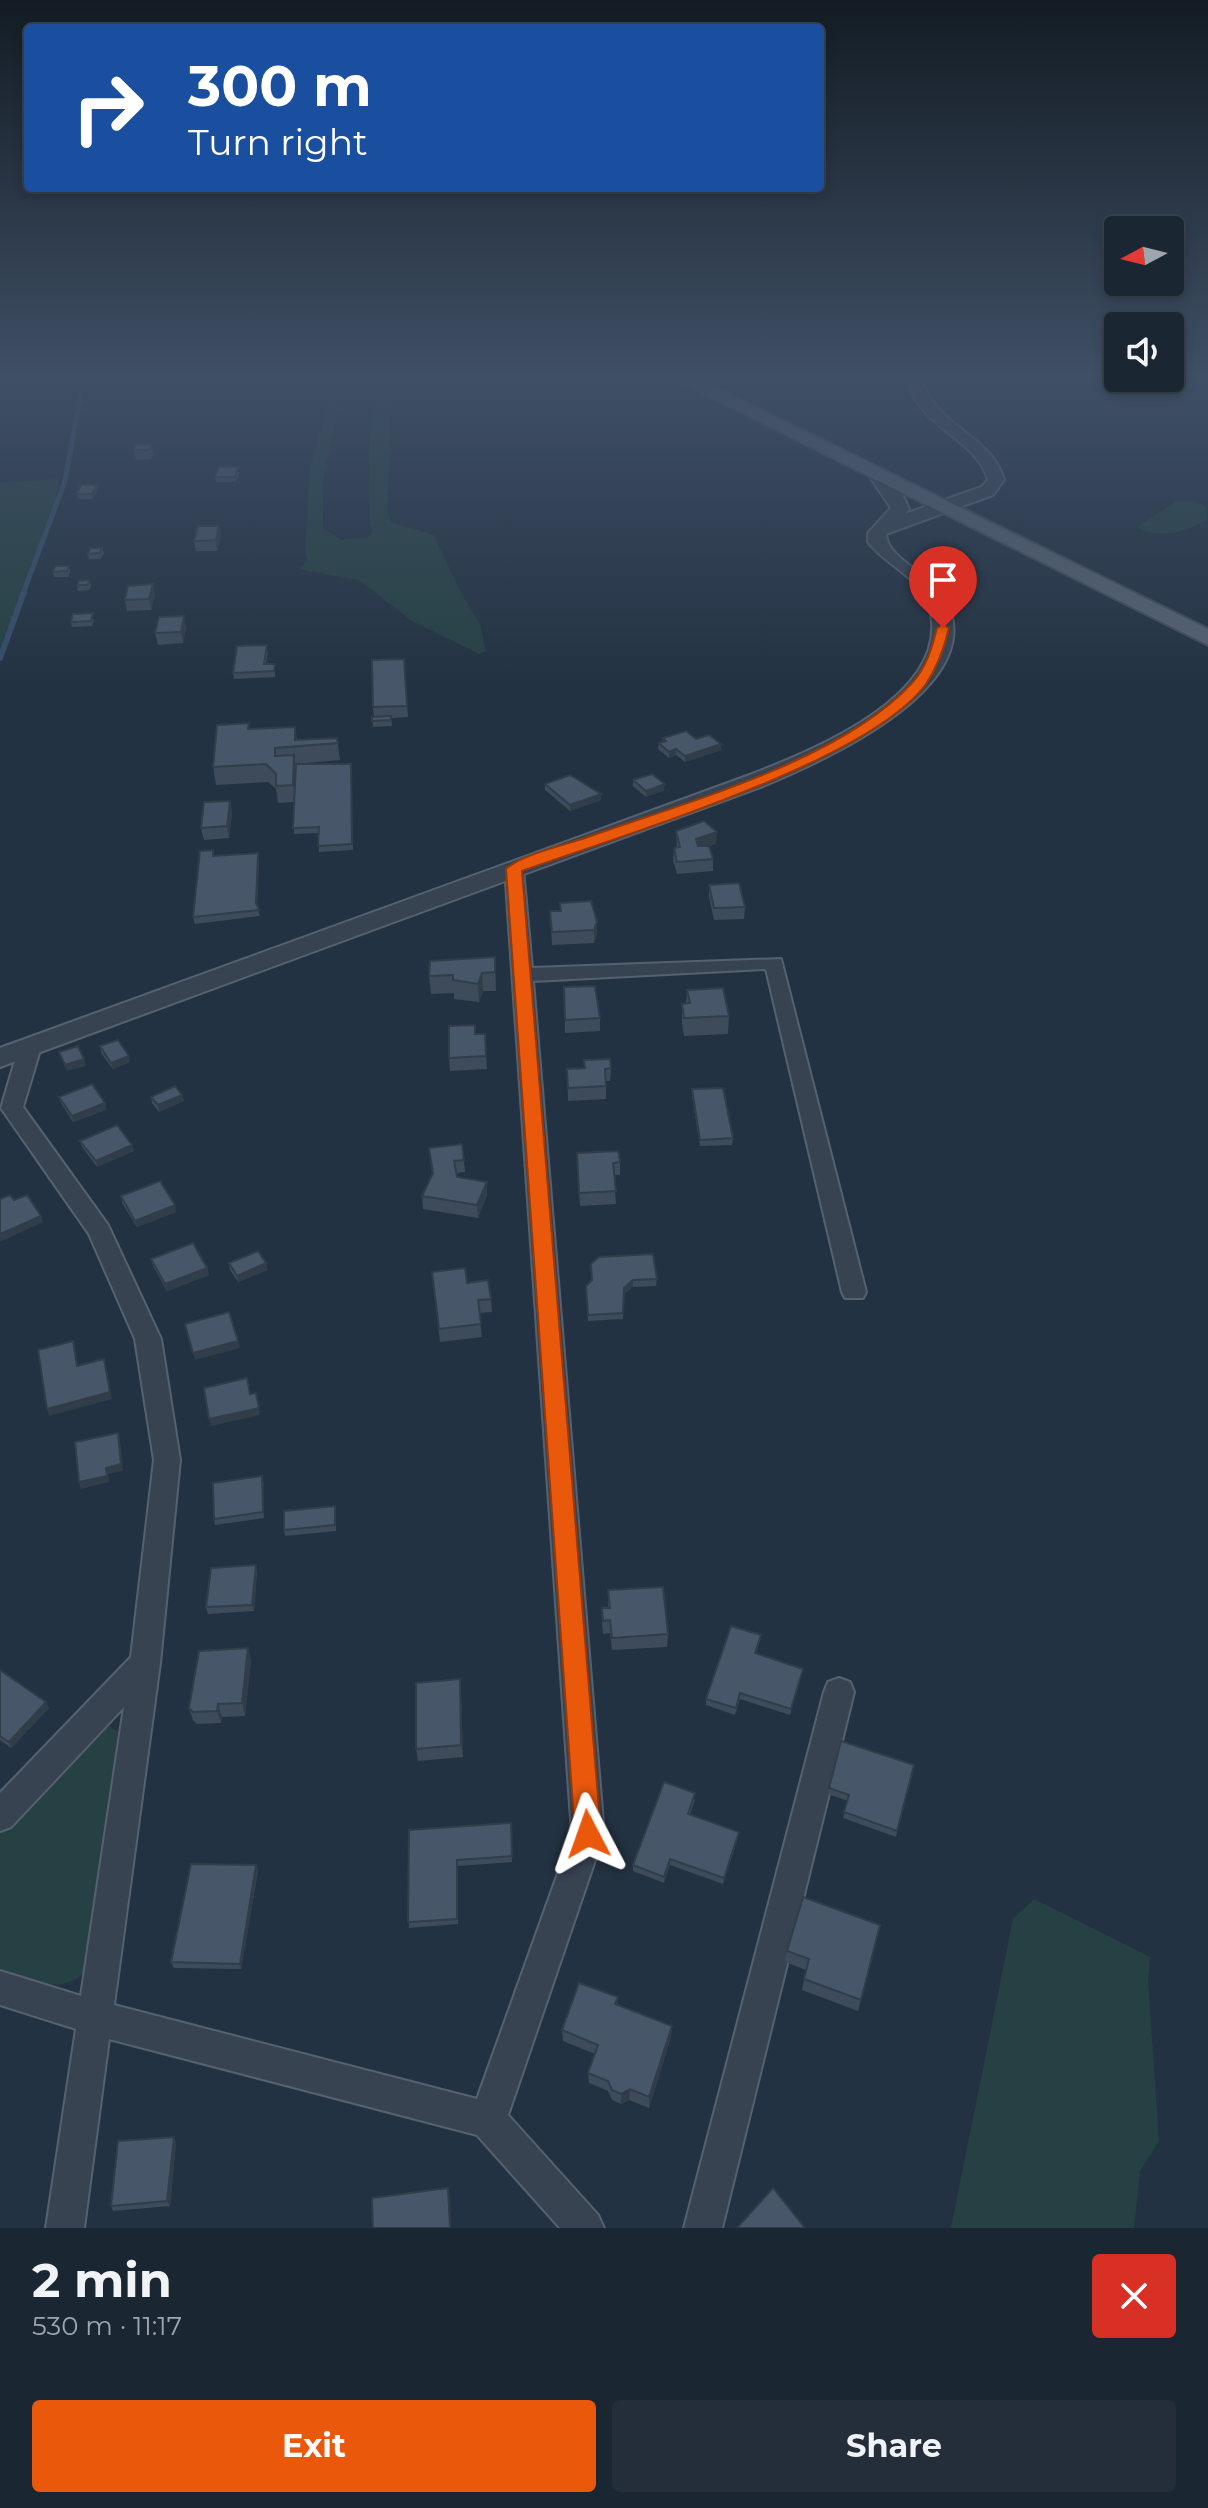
<!DOCTYPE html>
<html lang="en">
<head>
<meta charset="utf-8">
<style>
  :root { --surface:#1a2632; --page:#232e3a; --text:#f1f3f6; --muted:#9fa5ac; --line:#38434d; --accent:#ea580c }
  body { margin:0; font-family:Montserrat,sans-serif; background:var(--page); color:var(--text); height:100vh; display:flex; flex-direction:column; font-size:30px; white-space:nowrap }
  * { box-sizing:border-box; margin:0 }
  p { font-size:26px; color:var(--muted) }
  .icon { flex:none; width:44px; height:44px; fill:none; stroke:currentColor; stroke-width:2; stroke-linecap:round; stroke-linejoin:round }
  .map { position:relative; height:2228px; overflow:hidden }
  .panel { display:flex; flex-direction:column; background:var(--surface); flex:1 }
  .panel>* { flex:none }
  .top-card { position:absolute; left:24px; top:24px; width:800px; height:168px; border-radius:8px; box-shadow:0 4px 12px #0003,0 0 0 2px var(--line); background:#1a4fa0; color:#fff; overflow:hidden }
  .needle { width:52px; rotate:263deg }
  .controls { position:absolute; left:1104px; top:216px; display:grid; gap:16px }
  .controls a { display:grid; place-items:center; width:80px; height:80px; border-radius:8px; background:var(--surface); box-shadow:0 4px 12px #0003,0 0 0 2px var(--line); font-size:40px }
  .pin { position:absolute; display:grid; place-items:center; width:68px; height:68px; color:#fff; margin:-82px -34px; border-radius:50% 50% 50% 0; rotate:-45deg; box-shadow:0 0 8px #0007 }
  .pin .icon { rotate:45deg }
  .me { position:absolute; width:88px; margin:-44px; rotate:356deg; stroke-linejoin:round; filter:drop-shadow(0 0 6px #0008) }
  .turn { display:flex; align-items:center; gap:28px; height:168px; padding:0 32px; font-size:36px }
  .turn .icon { width:104px; height:104px; stroke-width:2.5 }
  .turn b { display:block; font-size:56px; line-height:68px }
  .round { display:grid; place-items:center; flex:none; width:84px; height:84px; border-radius:8px; background:var(--page) }
  .summary { display:flex; align-items:center; justify-content:space-between; height:136px; padding:0 32px }
  h1 { font-size:48px; font-weight:700; line-height:60px }
  .primary-button { display:flex; gap:16px; margin-top:auto; padding:16px 32px }
  .primary-button a { flex:1; height:92px; border-radius:8px; background:var(--accent); color:#fff; font-size:32px; font-weight:700; line-height:92px; text-align:center }
  .primary-button a+a { background:var(--page); color:var(--text) }
  .map>svg:first-child { display:block }
  .green { fill:#264143 }
  .lines { fill:none; stroke-linecap:round; stroke-linejoin:round }
  .stream-far1 { stroke:#364e6a; stroke-width:5 }
  .stream { stroke:#364e6a; stroke-width:6 }
  .minor-casing { stroke:#56616f; stroke-width:4 }
  .tertiary-casing { stroke:#56616f; stroke-width:4 }
  .primary-casing { stroke:#424c5b; stroke-width:4 }
  .minor { fill:#384352; fill-rule:evenodd }
  .tertiary { fill:#384352; fill-rule:evenodd }
  .primary { fill:#566272; fill-rule:evenodd }
  .wall { fill:#3d4b5a }
  .shaded-wall { fill:#323d4a }
  .building { fill:#475769; stroke:#323d4a; stroke-width:2 }
  .route { fill:#ea580c; stroke:#983908; stroke-width:2 }
</style>
</head>
<body>
<div class="map">
<svg width="1208" height="2228" viewBox="0 0 1208 2228">
  <rect width="100%" height="100%" fill="#233242"/>
  <!-- green -->
  <path class="green" d="M378 381 388 382 392 390 387 509 391 522 434 535 460 591 480 624 486 651 479 654 412 621 359 580 298 569 308 561 305 552 310 469 328 402 339 403 323 480V528L341 540 369 537 373 530 370 525 369 439Z
    M59 479C53 539 20 592 0 648V483Z
    M1178 500 1195 501 1206 507 1208 519C1187 532 1160 540 1137 527Z
    M110 1727 119 1732 122 1739 89 1969C58 1998 36 1980 0 1969V1828L93 1732Z
    M1034 1899 1150 1957 1148 1981 1159 2141 1140 2171 1134 2228H951L1013 1919Z"/>
  <g class="lines">
    <!-- stream-far1 -->
    <path class="stream-far1" d="M23 594 65 481 84 374"/>
    <!-- stream -->
    <path class="stream" d="M0 658 24 592"/>
    <!-- minor casing -->
    <g class="minor-casing">
      <path id="minor" d="M514 863 523 869 532 968 781 959 866 1292 863 1298H845L842 1292 766 969 533 981 604 1834 508 2115 598 2215 604 2228H560L477 2135 109 2039 84 2228H46L76 2029 0 2005V1971L81 1996 124 1707 11 1827 0 1831V1793L131 1657 154 1460 135 1339 89 1234 1 1108 19 1047 30 1040 41 1047 23 1107 108 1225 161 1339 180 1460 160 1663 114 2005 477 2099 572 1834 505 869Z
        M839 1678 850 1682 854 1692 722 2228H684L824 1692 828 1682Z"/>
    </g>
    <!-- tertiary casing -->
    <g class="tertiary-casing">
      <path id="tertiary" d="M906 374H920C932 427 991 433 1004 480L993 495 886 534C886 556 926 573 939 590 1006 681 823 761 763 786L0 1067V1048L747 776C811 751 959 694 928 603 919 578 884 563 868 542V533L891 508 868 474 876 469C892 475 903 494 909 509L905 514 981 487 988 480C976 436 917 430 906 374Z"/>
    </g>
    <!-- primary casing -->
    <g class="primary-casing">
      <path id="primary" d="M664 374H688L1208 629V645Z"/>
    </g>
    <!-- minor -->
    <use href="#minor" class="minor"/>
    <!-- tertiary -->
    <use href="#tertiary" class="tertiary"/>
    <!-- primary -->
    <use href="#primary" class="primary"/>
  </g>
  <!-- wall -->
  <path class="wall" d="M151 444 153 454 151 459 136 460 134 450Z
    M240 472 236 482H216L215 477Z
    M97 485 98 490 93 499H78L77 494Z
    M219 526 221 536 217 551H196L194 541Z
    M102 548 104 553 101 559H89L88 554Z
    M69 566 70 571 68 577H54L53 572Z
    M89 580 91 586 89 590 78 591 77 585Z
    M155 595 151 610 127 611 125 600Z
    M94 619 92 626 72 627 71 622Z
    M186 627 183 643 158 645 155 633Z
    M268 651 266 664H275V677L234 679 233 673Z
    M404 659 408 717 391 718 392 726 373 727 372 717H374L373 707Z
    M295 727 297 740 337 738 340 760 295 764 296 768 351 764 353 850 319 852V833L294 834V802L278 803 276 789 268 782 216 785 213 767 250 729Z
    M663 738 696 739 721 750 685 762 676 755 669 758 658 749 659 743 663 742Z
    M633 780 664 790 646 797 633 786Z
    M545 784 601 800 570 811 545 790Z
    M230 801 232 813 229 838 204 840 201 828Z
    M676 831 716 844 709 846 713 859V871L677 874 673 860 674 848H677Z
    M259 859 257 906 260 916 195 924 193 917Z
    M709 885 745 907 744 919 714 920 709 897Z
    M591 901 597 934 594 943 552 945 550 911H560Z
    M495 957 496 991H483L479 1002 454 999V993L431 994 429 976Z
    M564 987 600 1018V1031L565 1033Z
    M687 990 729 1016 728 1034 684 1036 682 1023V1004H686Z
    M485 1034 487 1069 450 1071 449 1058Z
    M100 1046 130 1062 113 1069 101 1053Z
    M611 1068 610 1081H606V1099L568 1101 567 1069Z
    M692 1089 733 1138 732 1145 700 1146 692 1095Z
    M182 1095 184 1101 159 1112 152 1103 151 1097Z
    M59 1097 105 1103 106 1110 73 1122 61 1103Z
    M80 1141 134 1151 97 1167 82 1147Z
    M429 1148 464 1160 465 1172 456 1173 457 1177 487 1182V1195L478 1218 423 1209 422 1196 432 1174Z
    M620 1162V1175H614L616 1204 580 1206 577 1166Z
    M121 1196 176 1212 137 1227 122 1203Z
    M151 1259 207 1268 209 1275 167 1291 153 1266Z
    M229 1263H266L267 1270 238 1282 230 1270Z
    M432 1272 491 1299 492 1312 479 1313 482 1337 440 1342Z
    M657 1279 656 1286 633 1287 624 1294 623 1319 588 1321 586 1292 592 1280Z
    M264 1483V1518L215 1525 214 1519Z
    M336 1513V1531L285 1536 284 1530Z
    M257 1572 254 1611 208 1614 206 1607Z
    M608 1590 668 1634 667 1647 612 1650 610 1633 603 1634 602 1621V1608H608Z
    M761 1635 756 1654 803 1669 790 1715 740 1699 735 1715 706 1705V1699Z
    M248 1648 251 1660 245 1716 222 1717 221 1723 197 1724 193 1720 189 1708Z
    M0 1670 49 1708 11 1748 0 1740Z
    M461 1692 463 1757 418 1761 416 1749Z
    M914 1765 896 1837 843 1818 848 1801 828 1794 829 1788Z
    M695 1799 690 1814 738 1838 723 1884 670 1865 664 1883 633 1871V1865Z
    M511 1823 512 1862 458 1866V1924L409 1928V1830Z
    M256 1865 258 1871 241 1969 174 1968 171 1962Z
    M880 1925 858 2011 802 1990 806 1970 785 1962 787 1951Z
    M618 1997 617 2005 672 2026 671 2037 649 2108 629 2100 621 2104 612 2100 608 2091 589 2083 588 2073 595 2054 563 2041 562 2030Z
    M176 2142 170 2206 113 2211 111 2206Z"/>
  <!-- shaded-wall -->
  <path class="shaded-wall" d="M97 485 98 490 93 499 92 494Z
    M219 526 221 536 217 551 216 540Z
    M153 584 155 595 151 610 149 599Z
    M184 616 186 627 183 643 181 632Z
    M721 744V750L685 762V756Z
    M676 749V755L669 758V752Z
    M294 755 296 773V802L293 785Z
    M665 784 664 790 646 797V791Z
    M601 794V800L570 811V805Z
    M230 801 232 813 229 838 227 826Z
    M717 832 716 844 695 851 696 839Z
    M258 853 259 859 257 910 256 903Z
    M597 922V934L594 943V930Z
    M482 973 483 991 479 1002 478 984Z
    M129 1056 130 1062 113 1069 111 1063Z
    M84 1059 86 1066 66 1071 65 1065Z
    M182 1095 184 1101 159 1112 158 1105Z
    M105 1103 106 1110 73 1122 72 1116Z
    M132 1145 134 1151 97 1167 96 1161Z
    M487 1182V1195L478 1218 477 1205Z
    M175 1205 176 1212 137 1227 135 1221Z
    M41 1216 43 1222 0 1242V1234Z
    M266 1263 267 1270 238 1282 237 1276Z
    M207 1268 209 1275 167 1291 165 1284Z
    M633 1280V1287L624 1294 623 1319 624 1288Z
    M238 1341 240 1348 195 1360 193 1353Z
    M104 1359 112 1399 49 1416 47 1409Z
    M256 1393 260 1415 211 1426 209 1419Z
    M118 1433 120 1439 123 1471 108 1474 109 1482 81 1489 79 1482 106 1468Z
    M262 1476 264 1483V1518L263 1512Z
    M256 1565 257 1572 254 1611 252 1605Z
    M248 1648 251 1660 245 1716 242 1703Z
    M460 1679 461 1692 463 1757 461 1745Z
    M46 1702 49 1708 11 1748 9 1742Z
    M218 1704 222 1717 221 1723 217 1711Z
    M739 1832 738 1838 723 1884 724 1878Z
    M670 1859V1865L664 1883V1877Z
    M256 1865 258 1871 241 1969 240 1964Z
    M672 2026 671 2037 649 2108V2097Z
    M630 2089 629 2100 621 2104V2094Z
    M174 2137 176 2142 170 2206 167 2201Z
    M448 2188 450 2198 451 2228H450Z"/>
  <!-- building -->
  <path class="building" d="M151 444 150 450H134L135 445Z
    M219 467H239L235 477H215Z
    M81 485H97L92 494H77Z
    M198 526H219L216 540 194 541Z
    M90 548H102L100 553 88 554Z
    M55 566H69L67 571 53 572Z
    M89 580 88 585H77L79 581Z
    M153 584 149 599 125 600 128 586Z
    M93 613 91 621 71 622 73 614Z
    M184 616 181 632 155 633 159 617Z
    M267 645 264 664H275L274 671 233 673 237 646Z
    M404 659 407 706 373 707 372 660Z
    M391 716V720L372 721V717Z
    M249 723 248 729 295 727V740L337 738 338 743 275 748V756L294 755 293 785 276 786V774L266 764 213 767 217 725Z
    M686 731 696 739 709 735 721 744 685 756 676 749 669 752 659 743 666 741 663 738Z
    M296 764H351L352 844 318 846 319 827 293 828Z
    M652 774 665 784 646 791 633 780Z
    M570 775 601 794 570 805 545 784Z
    M230 801 227 826 201 828 204 802Z
    M704 821 717 832 696 839 698 846H709L713 859 677 862 674 848 680 847 676 831Z
    M213 850V856L258 853 256 903 259 910 193 917 200 851Z
    M739 883 745 907 714 908 709 885Z
    M591 901 597 922 594 930 552 932 550 911H561L560 903Z
    M495 957V972L482 973 478 984 453 980V975L429 976 430 961Z
    M595 986 600 1018 565 1020 564 987Z
    M723 988 729 1016 684 1018 682 1004 690 1003 687 990Z
    M475 1025V1034H485L486 1056 449 1058V1026Z
    M118 1040 129 1056 111 1063 100 1046Z
    M78 1046 84 1059 65 1065 59 1052Z
    M610 1059 611 1068 605 1069 606 1086 568 1088 567 1069 585 1068 584 1060Z
    M92 1084 105 1103 72 1116 59 1097Z
    M175 1086 182 1095 158 1105 151 1097Z
    M723 1088 733 1138 700 1140 692 1089Z
    M117 1125 132 1145 96 1161 80 1141Z
    M462 1144 464 1160 454 1161 457 1177 487 1182 477 1205 422 1196 433 1173 429 1148Z
    M618 1151 620 1162 613 1163 616 1191 579 1193 577 1153Z
    M160 1181 175 1205 135 1221 121 1196Z
    M10 1195 14 1200 27 1195 41 1216 0 1234V1199Z
    M193 1243 207 1268 165 1284 151 1259Z
    M258 1251 266 1263 237 1276 229 1263Z
    M653 1254 657 1279 633 1280 624 1288 623 1313 588 1315 586 1286 592 1280 591 1264 599 1257Z
    M465 1268 467 1283 488 1280 491 1299 478 1300 481 1324 439 1329 432 1272Z
    M229 1312 238 1341 193 1353 185 1324Z
    M73 1341 77 1366 104 1359 110 1392 47 1409 38 1350Z
    M247 1378 250 1394 256 1393 259 1408 209 1419 204 1388Z
    M118 1433 121 1464 106 1468 107 1476 79 1482 75 1442Z
    M262 1476 263 1512 214 1519 213 1483Z
    M335 1506V1525L284 1530V1511Z
    M256 1565 252 1605 206 1607 211 1568Z
    M663 1587 668 1634 612 1638 610 1620 603 1621 602 1608H610L608 1590Z
    M731 1626 761 1635 755 1653 803 1669 791 1709 740 1693 736 1708 706 1699Z
    M248 1648 242 1703 218 1704 217 1711 193 1712 189 1708 199 1651Z
    M0 1670 46 1702 9 1742 0 1736Z
    M460 1679 461 1745 416 1749V1683Z
    M841 1741 914 1765 897 1831 844 1812 849 1795 829 1788Z
    M664 1782 695 1793 688 1814 739 1832 724 1878 670 1859 664 1877 633 1865Z
    M511 1823 512 1856 457 1860V1919L408 1922 409 1830Z
    M191 1864 256 1865 240 1964 171 1962Z
    M803 1897 880 1925 861 2000 804 1979 809 1959 787 1951Z
    M579 1983 618 1997 615 2004 672 2026 649 2097 630 2089 621 2094 612 2090 608 2081 588 2073 598 2045 562 2030Z
    M174 2137 167 2201 111 2206 118 2141Z
    M448 2188 450 2228H373L372 2198Z
    M773 2188 805 2228H737Z"/>
  <!-- sky -->
  <linearGradient id="sky" x2="0" y2="1"><stop stop-color="#131c24"/><stop offset="0.55" stop-color="#3f4f65"/><stop offset="1" stop-color="#3f4f65" stop-opacity="0"/></linearGradient>
  <rect width="1208" height="686" fill="url(#sky)"/>
  <!-- route -->
  <path class="route" d="M943 624 949 628C944 649 938 666 926 684 868 763 619 836 522 871L601 1834 597 1843 588 1847 578 1843 575 1834 506 869C521 855 564 845 585 838 685 802 839 762 912 683 926 668 932 648 937 628Z"/>
</svg>
<div class="controls">
<a><svg class="needle" viewBox="-14 -14 28 28"><path d="M0-13l5 13h-10z" fill="#e53935"/><path d="M0 13l5-13h-10z" fill="#9fa5ac"/></svg></a>
<a><svg class="icon" aria-label="sound" viewBox="0 0 24 24"><path d="M4 9h4l5-4v14l-5-4H4zM17 9q2 3 0 6"/></svg></a>
</div>
<div class="pin" style="left:943px;top:628px;background:#d93025"><svg class="icon" aria-label="arrive" viewBox="0 0 24 24"><path d="M6 21V4h12l-3 4 3 4H6"/></svg></div>
<svg class="me" style="left:588px;top:1834px" viewBox="-20 -20 40 40"><path d="M0-17L14 15 0 8-14 15z" fill="#ea580c" stroke="#fff" stroke-width="4"/></svg>
<div class="top-card">
<div class="turn"><svg class="icon" aria-label="right" viewBox="0 0 24 24"><path d="M7 20v-9h11M14 6l5 5-5 5"/></svg><div><b>300 m</b>Turn right</div></div>
</div>
</div>
<section class="panel">
<div class="summary"><div><h1>2 min</h1><p>530 m · 11:17</p></div><a class="round" style="background:#d93025;color:#fff"><svg class="icon" aria-label="close" viewBox="0 0 24 24"><path d="M6 6l12 12M18 6L6 18"/></svg></a></div>
<div class="primary-button"><a>Exit</a><a>Share</a></div>
</section>
</body>
</html>
